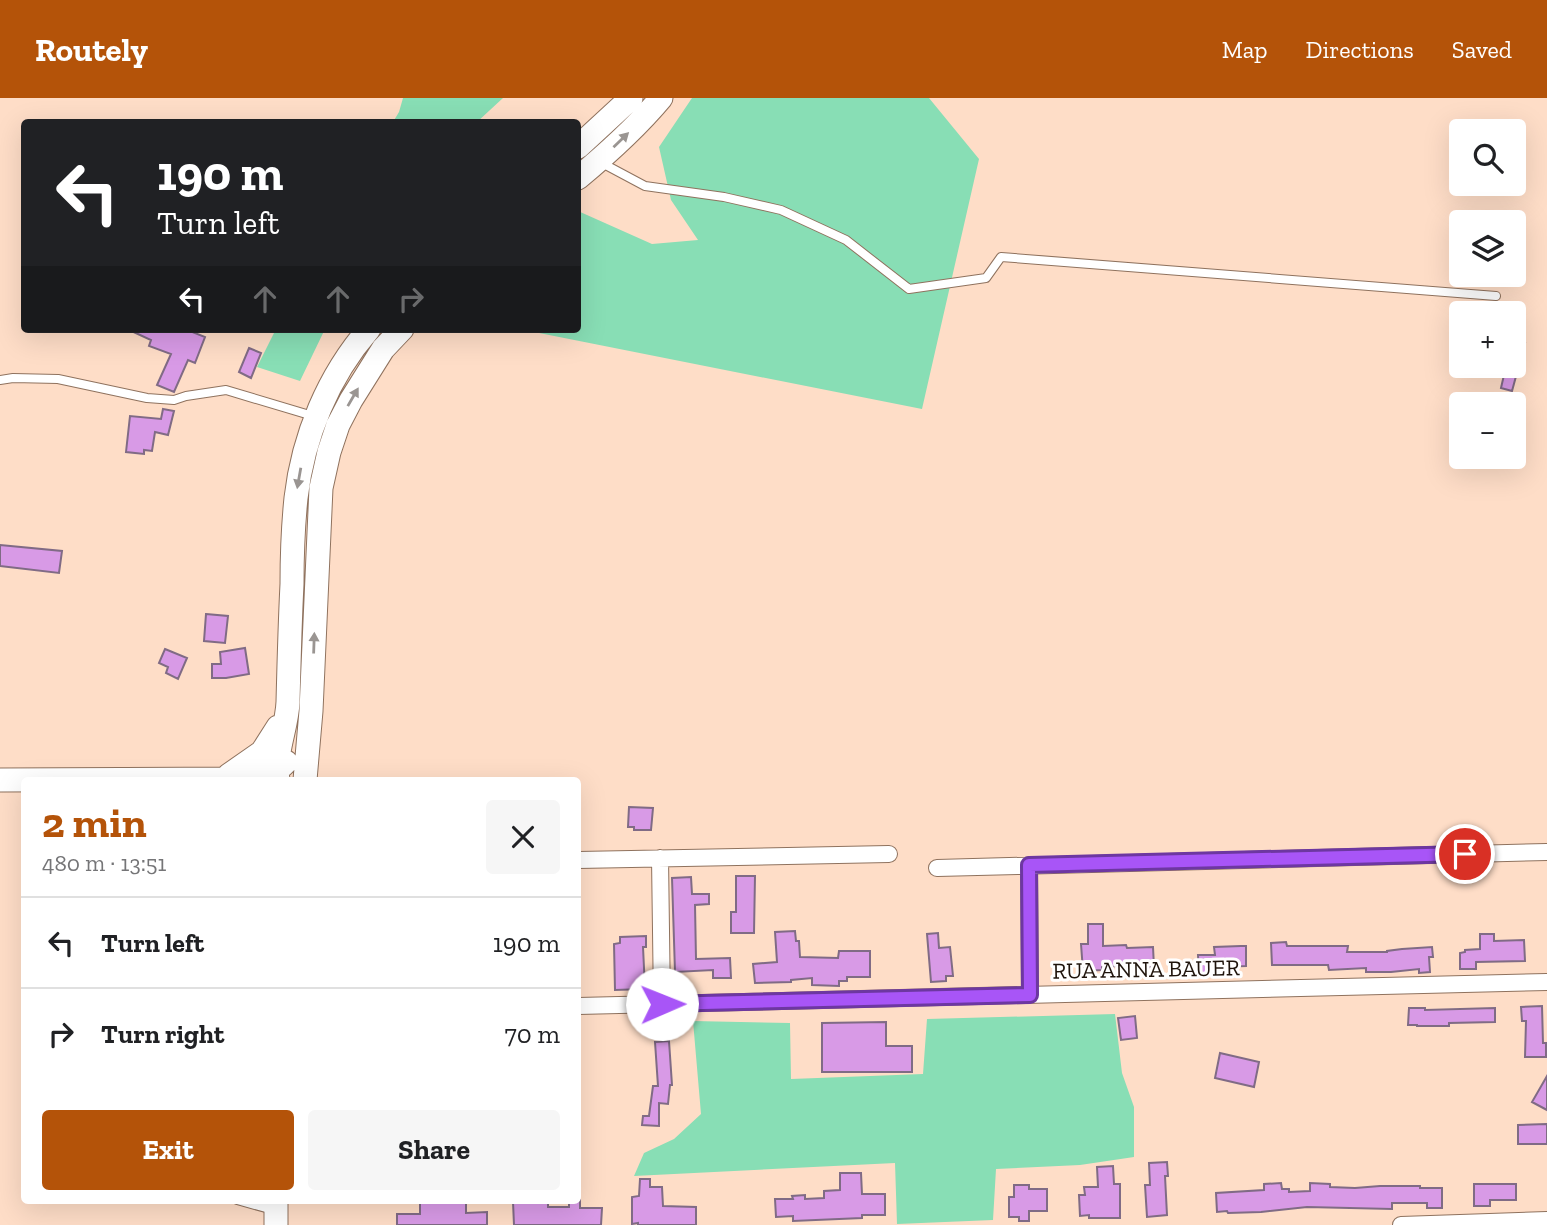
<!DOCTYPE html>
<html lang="en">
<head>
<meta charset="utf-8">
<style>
  :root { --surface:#fff; --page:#f6f6f6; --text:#202124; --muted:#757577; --line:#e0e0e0; --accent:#b45309 }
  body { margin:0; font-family:"Zilla Slab",serif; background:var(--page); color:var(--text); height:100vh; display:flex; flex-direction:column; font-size:26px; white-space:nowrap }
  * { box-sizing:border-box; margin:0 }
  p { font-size:23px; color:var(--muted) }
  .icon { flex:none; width:38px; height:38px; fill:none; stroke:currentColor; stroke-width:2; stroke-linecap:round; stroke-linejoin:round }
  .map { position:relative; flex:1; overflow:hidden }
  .panel { position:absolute; left:21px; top:679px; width:560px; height:427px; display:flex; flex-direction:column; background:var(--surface); border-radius:7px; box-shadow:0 7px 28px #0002 }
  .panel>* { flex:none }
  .guide { position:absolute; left:21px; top:21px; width:560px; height:214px; border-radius:7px; box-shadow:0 7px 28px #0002; background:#202124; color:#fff; overflow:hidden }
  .fabs { position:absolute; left:1449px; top:21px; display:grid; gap:14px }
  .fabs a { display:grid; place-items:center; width:77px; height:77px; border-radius:7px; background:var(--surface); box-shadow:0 7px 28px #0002; font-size:35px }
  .pin { position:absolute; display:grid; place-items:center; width:60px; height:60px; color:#fff; margin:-30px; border:4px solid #fff; border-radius:50%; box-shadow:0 2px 7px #0007 }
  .me { position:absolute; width:77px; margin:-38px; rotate:89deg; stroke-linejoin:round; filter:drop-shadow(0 0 5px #0008) }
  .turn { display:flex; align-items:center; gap:24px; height:147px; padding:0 21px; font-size:32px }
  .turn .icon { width:91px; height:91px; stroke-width:2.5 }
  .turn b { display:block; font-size:49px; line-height:60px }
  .lanes { display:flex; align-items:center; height:66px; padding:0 21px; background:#0003; justify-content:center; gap:35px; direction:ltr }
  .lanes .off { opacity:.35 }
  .round { display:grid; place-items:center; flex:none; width:74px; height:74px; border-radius:7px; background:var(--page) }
  .head { display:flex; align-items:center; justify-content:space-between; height:119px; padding:0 21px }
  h1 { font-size:42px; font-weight:800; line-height:52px; color:var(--accent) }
  .primary-button { display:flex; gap:14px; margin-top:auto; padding:14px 21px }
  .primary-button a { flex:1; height:80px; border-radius:7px; background:var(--accent); color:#fff; font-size:28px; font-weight:800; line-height:80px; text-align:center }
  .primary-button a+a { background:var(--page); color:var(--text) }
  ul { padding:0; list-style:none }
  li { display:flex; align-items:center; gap:21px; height:91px; padding:0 21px; border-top:2px solid var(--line) }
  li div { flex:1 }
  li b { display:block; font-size:26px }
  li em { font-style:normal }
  header { display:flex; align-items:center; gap:42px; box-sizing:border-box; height:98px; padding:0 35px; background:var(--accent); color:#fff }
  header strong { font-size:33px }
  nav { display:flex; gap:38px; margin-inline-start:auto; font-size:24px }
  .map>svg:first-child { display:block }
  .green { fill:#88deb5 }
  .building { fill:#d89ae6; stroke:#806b85; stroke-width:2 }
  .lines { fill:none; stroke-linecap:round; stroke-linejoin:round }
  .lane-casing { stroke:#8f725e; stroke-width:10 }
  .street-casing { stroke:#8f725e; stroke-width:18 }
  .secondary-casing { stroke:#8f725e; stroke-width:25 }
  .lane { stroke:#fff; stroke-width:8 }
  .street { stroke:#fff; stroke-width:16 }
  .secondary { stroke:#fff; stroke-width:23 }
  .oneway { fill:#9a9592 }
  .route-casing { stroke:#6d37a1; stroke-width:18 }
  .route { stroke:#a855f7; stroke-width:12 }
  .labels { text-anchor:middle; stroke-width:6; stroke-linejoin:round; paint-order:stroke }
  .street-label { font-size:23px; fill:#1f140c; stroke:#fff }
</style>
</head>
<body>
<header>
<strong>Routely</strong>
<nav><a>Map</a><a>Directions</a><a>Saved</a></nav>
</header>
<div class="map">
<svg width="1547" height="1127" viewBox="0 0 1547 1127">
  <rect width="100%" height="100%" fill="#feddc7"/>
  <!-- green -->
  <path class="green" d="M403 0H503L477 24H393L399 14Z
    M692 0H929L979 61 922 311 519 231H578V113L652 146 698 142 671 102 659 49Z
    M276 231H325L300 283 257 269Z
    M1115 916 1122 975 1134 1009V1059L1080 1067 996 1071 993 1122 897 1126 895 1065 634 1078 644 1055 674 1041 701 1016 693 923 790 925 791 981 923 976 927 921Z"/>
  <!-- building -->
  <path class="building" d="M127 231H185L205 239 195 265 188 262 174 294 157 287 171 256 149 248 151 242Z
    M1514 242 1525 245 1512 293 1501 290 1506 268H1514Z
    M249 250 261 255 251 280 239 274Z
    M163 311 174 313 168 337 155 334 152 353 144 352V356L126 354 130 318 161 321Z
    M0 447 62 453 59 475 0 468Z
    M206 516 228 518 225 545 204 543Z
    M245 550 249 576 226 580H212V566H221L220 554Z
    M165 551 187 560 178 581 166 575 168 569 159 565Z
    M629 709 653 710 651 732H634V729H628Z
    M736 778H755L754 835H731V814H736Z
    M691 779 692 796H709V806L695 807 696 861 730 860 731 880H713V872L675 874 672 780Z
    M1088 826H1103V848L1126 847 1127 850 1153 849 1154 869 1136 870V867L1120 868 1102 869V872L1083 873 1081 846H1088Z
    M795 833 796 843H799L800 859 838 860 839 853H870V879H847V883H839V888L812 887V880L791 882V884L755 885 753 866 777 864 775 834Z
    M938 835 939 850 950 849 953 878H946V883L931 884 927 836Z
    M1480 836H1494V843L1524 842 1525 863 1476 864V871H1460V855L1465 854V852L1480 851Z
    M646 838V849H643L645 891 615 892 614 846 620 845V839Z
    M1286 844 1287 848H1348L1347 854H1387V853L1402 851 1432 849 1433 859H1429L1430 874 1419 875V871L1391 874H1366V870L1329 872 1328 867H1272L1271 845Z
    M1241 848H1246V868L1215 869V876H1199L1198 857H1215L1214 849Z
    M1542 908 1543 945H1546V959H1525L1526 923H1522L1521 909Z
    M1409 910H1425V912L1495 910V924L1449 925V928H1417V927H1408Z
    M1135 918 1137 940 1121 942 1118 920Z
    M886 924V948H912V974H822V925Z
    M669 943 672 987H670L668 1006 659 1005V1028L642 1027 643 1018H649L653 988H658L655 944Z
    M1220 955 1259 964 1254 989 1215 980Z
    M1547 978V1012L1532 1004Z
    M1547 1026V1046H1518V1027Z
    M1167 1064 1168 1078H1165L1167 1117 1147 1119 1145 1087H1150L1149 1065Z
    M1113 1068 1114 1086H1120V1120H1089V1117L1080 1118 1079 1097H1085L1084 1089H1098L1097 1069Z
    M840 1075H861L862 1096H885V1117H862V1120L793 1123V1118L776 1119 775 1101H793L792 1098 805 1097V1101L824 1100V1093L840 1092Z
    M640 1081H650V1089H662L663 1108 696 1109V1127H638V1125L632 1126V1099L639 1098Z
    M1281 1085 1282 1091H1289V1094L1310 1093V1085L1330 1086V1089L1355 1090 1380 1088H1420V1090H1442V1110H1427V1105H1392V1111L1307 1109 1261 1114 1228 1115 1227 1113 1217 1114 1216 1095 1264 1092V1086Z
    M1474 1086H1516V1102H1490V1108H1474Z
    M1014 1087H1029V1091H1047V1113H1029V1123H1019V1119H1009V1099H1014Z
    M532 1102H548V1109H569V1102H580V1110H602L601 1127H514L513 1104Z
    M466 1104V1115L487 1114V1127H397V1116H420V1105Z"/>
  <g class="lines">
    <!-- lane casing -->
    <g class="lane-casing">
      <path id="lane" d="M600 64 645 88 724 99 781 112 846 142 909 191 986 180 1001 159 1496 198
        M0 282 13 280 58 281 147 300 174 302 186 298 226 292 313 318
        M237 1102 273 1112"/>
    </g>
    <!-- street casing -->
    <g class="street-casing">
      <path id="street" d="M660 760 662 906
        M578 762 889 756
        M1029 767 1030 897
        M937 770 1547 754
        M578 908 1547 884
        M1401 1127 1547 1122"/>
    </g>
    <!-- secondary casing -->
    <g class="secondary-casing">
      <path id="secondary" d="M578 49 631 0
        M578 80C608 55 636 30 661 0
        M229 677 262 654 278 629
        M0 682 246 681C262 680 275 676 286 664
        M278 682C274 656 287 630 288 604 289 564 290 525 292 486 292 457 293 429 296 400 303 339 328 278 369 231
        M305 682 311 613 321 390 329 354 338 327 351 302 383 251 402 231
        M276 1127V1102"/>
    </g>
    <!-- lane -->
    <use href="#lane" class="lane"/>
    <!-- street -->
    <use href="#street" class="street"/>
    <!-- secondary -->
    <use href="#secondary" class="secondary"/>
  </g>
  <!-- one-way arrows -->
  <defs><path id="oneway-solid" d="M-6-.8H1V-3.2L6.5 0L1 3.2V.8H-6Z" transform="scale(1.75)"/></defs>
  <g class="oneway">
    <use href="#oneway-solid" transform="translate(621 42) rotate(-44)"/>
    <use href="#oneway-solid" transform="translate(353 299) rotate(-60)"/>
    <use href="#oneway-solid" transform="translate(299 380) rotate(100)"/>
    <use href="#oneway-solid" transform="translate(314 545) rotate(-88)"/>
  </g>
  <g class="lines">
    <!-- route casing -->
    <g class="route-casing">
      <path id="route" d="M662 906 1030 897 1029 767 1465 756"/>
    </g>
    <!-- route -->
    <use href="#route" class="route"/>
  </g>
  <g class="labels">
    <!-- street labels -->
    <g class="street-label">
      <text transform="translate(1146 871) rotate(-1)" y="8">RUA ANNA BAUER</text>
    </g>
  </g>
</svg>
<div class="fabs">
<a><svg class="icon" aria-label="search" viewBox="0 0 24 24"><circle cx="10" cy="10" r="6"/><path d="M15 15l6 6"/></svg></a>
<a><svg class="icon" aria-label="layers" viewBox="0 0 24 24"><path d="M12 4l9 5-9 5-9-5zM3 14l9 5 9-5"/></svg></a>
<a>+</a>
<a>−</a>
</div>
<div class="pin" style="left:1465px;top:756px;background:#d93025"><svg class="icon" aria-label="arrive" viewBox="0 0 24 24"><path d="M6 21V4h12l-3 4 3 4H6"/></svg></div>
<svg class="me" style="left:662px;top:906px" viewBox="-20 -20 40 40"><circle r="19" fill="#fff"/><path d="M0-13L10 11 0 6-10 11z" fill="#a855f7"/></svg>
<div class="guide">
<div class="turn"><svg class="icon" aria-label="left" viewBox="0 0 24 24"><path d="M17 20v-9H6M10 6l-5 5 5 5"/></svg><div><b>190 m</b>Turn left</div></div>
<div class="lanes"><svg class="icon" aria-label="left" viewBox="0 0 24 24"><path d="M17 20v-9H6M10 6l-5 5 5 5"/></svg><svg class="icon off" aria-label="ahead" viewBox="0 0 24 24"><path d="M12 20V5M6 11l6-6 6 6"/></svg><svg class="icon off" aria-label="ahead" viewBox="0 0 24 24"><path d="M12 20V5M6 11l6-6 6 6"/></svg><svg class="icon off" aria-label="right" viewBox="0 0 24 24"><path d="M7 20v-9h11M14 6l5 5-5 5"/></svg></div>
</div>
<section class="panel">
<div class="head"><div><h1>2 min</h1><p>480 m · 13:51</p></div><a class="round"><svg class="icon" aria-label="close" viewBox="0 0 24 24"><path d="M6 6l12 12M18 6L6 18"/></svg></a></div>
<ul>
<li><svg class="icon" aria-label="left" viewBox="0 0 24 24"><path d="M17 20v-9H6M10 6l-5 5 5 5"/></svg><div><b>Turn left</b></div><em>190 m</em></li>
<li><svg class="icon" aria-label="right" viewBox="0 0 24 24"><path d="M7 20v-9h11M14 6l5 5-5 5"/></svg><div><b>Turn right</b></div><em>70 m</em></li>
</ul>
<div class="primary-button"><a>Exit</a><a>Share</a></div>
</section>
</div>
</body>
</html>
